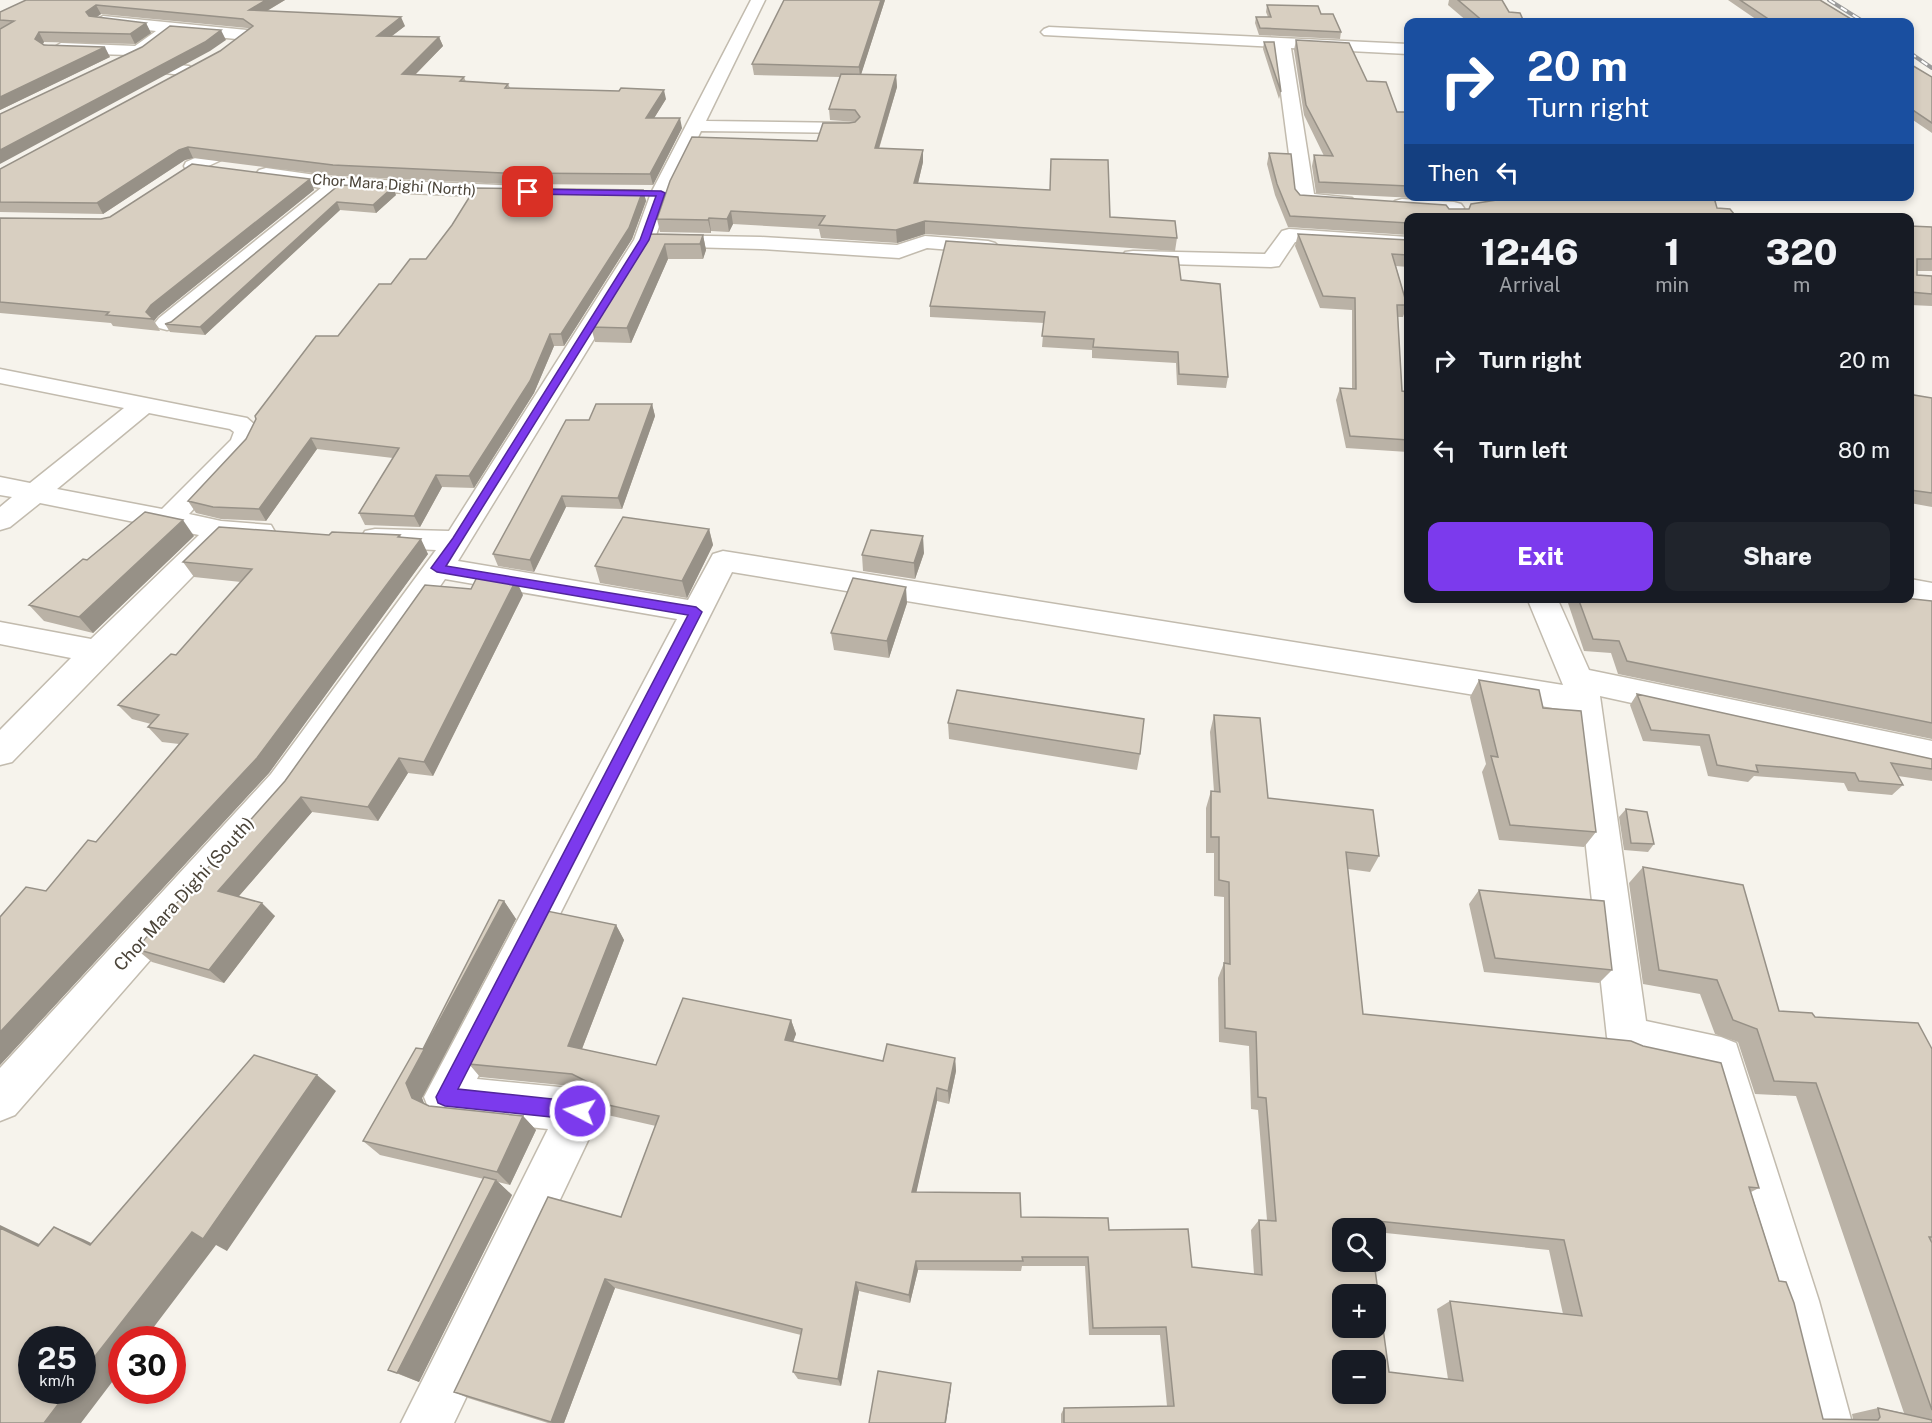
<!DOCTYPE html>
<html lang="en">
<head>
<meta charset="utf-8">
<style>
  :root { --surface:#171b24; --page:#20242c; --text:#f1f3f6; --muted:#9ea1a6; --accent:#7c3aed }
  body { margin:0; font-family:"Public Sans",sans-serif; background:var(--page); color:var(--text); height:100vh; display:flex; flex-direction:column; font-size:22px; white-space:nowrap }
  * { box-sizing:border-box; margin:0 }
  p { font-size:20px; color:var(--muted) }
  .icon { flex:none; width:33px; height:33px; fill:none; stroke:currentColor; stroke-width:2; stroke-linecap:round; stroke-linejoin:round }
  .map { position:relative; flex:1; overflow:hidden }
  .panel { position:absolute; left:1404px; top:213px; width:510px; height:390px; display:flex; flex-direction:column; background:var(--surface); border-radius:12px; box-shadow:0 3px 9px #0003 }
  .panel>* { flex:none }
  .hud { position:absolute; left:1404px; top:18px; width:510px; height:183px; border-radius:12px; box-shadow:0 3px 9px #0003; background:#1a4fa0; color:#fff; overflow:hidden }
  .tools { position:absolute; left:1332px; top:1218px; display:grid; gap:12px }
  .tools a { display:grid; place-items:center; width:54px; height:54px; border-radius:12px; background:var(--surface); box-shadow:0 3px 9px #0003; font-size:30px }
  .speed { position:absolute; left:18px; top:1326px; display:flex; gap:12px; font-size:30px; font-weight:700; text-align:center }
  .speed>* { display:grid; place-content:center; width:78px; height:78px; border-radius:50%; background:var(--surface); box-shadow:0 3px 9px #0003; line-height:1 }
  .speed small { font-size:15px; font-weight:400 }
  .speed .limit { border:9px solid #d22; background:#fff; color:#111 }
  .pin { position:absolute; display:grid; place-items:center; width:51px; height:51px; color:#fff; margin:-26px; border-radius:12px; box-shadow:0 3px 9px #0006 }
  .me { position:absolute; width:66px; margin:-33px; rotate:276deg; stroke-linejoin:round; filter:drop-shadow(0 0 4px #0008) }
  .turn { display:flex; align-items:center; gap:21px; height:126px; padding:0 24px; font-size:27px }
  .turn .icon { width:78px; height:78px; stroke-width:2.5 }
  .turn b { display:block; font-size:42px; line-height:51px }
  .then { display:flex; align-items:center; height:57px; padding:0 24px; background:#0003; gap:12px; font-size:22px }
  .eta { display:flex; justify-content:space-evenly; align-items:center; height:102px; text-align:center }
  .eta b { font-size:36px; font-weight:800; line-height:42px }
  .primary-button { display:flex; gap:12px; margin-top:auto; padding:12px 24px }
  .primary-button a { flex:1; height:69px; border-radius:12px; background:var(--accent); color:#fff; font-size:24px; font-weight:800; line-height:69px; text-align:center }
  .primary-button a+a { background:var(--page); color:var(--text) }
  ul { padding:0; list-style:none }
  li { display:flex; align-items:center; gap:18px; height:90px; padding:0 24px }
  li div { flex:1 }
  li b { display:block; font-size:22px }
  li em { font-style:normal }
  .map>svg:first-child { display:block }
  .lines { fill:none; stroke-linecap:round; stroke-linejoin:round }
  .minor-casing { stroke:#c2bbae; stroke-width:3 }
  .minor { fill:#fff; fill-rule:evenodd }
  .rail-casing { stroke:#9a9a9a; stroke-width:4 }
  .rail { stroke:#fff; stroke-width:2; stroke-dasharray:7; stroke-linecap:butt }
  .wall { fill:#bab2a6; fill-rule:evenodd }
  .shaded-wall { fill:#979187 }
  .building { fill:#d8cfc1; stroke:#979187; stroke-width:1.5; fill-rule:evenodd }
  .route { fill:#7c3aed; stroke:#51269a; stroke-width:1.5 }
  .labels { text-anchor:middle; stroke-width:4.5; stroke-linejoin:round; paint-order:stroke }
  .far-street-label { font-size:15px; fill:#4b4439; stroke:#fff }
  .street-label { font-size:18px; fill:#4b4439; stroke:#fff }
</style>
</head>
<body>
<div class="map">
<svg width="1932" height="1423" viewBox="0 0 1932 1423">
  <rect width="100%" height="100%" fill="#f6f3ec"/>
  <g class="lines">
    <!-- minor casing -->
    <g class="minor-casing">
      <path id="minor" d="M751 0H765L706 121 850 123 856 124 859 128 856 132 850 133 701 131 671 193 656 235 761 237 897 245 925 236 988 241 995 243 999 247 995 251 988 253 927 248 899 258 761 249 651 246 458 561 688 600 713 554 723 551 1563 685 1527 598H1557L1589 670 1932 741V769L1600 696 1646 1021 1721 1037 1736 1043 1819 1301 1852 1423H1800L1771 1301 1705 1074 1628 1057 1613 1051 1607 1037 1571 711 732 572 477 1079 580 1089 595 1096 602 1111 454 1423H401L548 1129 445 1118 430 1112 424 1097 677 619 445 579 295 794 15 1115 0 1121V1068L271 774 436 550 375 547 365 545 361 538 365 531 375 529 449 531 634 240 651 193Z
        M103 16 247 30 255 35 247 40 174 33 146 54 136 58 130 55 61 53 53 48 61 43 135 46 156 31 98 24 95 21Z
        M1049 27 1408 44V54L1291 48 1314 194 1352 198 1355 202 1352 206C1336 210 1314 208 1298 204L1295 200 1275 47 1044 35 1041 32 1044 29Z
        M131 60 189 66 197 71 189 76 125 68 123 65Z
        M229 143 236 145 238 149 236 153 200 170H186L184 166 186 162Z
        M266 168 337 178 520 186 527 188 530 192 527 196 520 198 342 190 175 328 167 330 159 328 155 323 159 318 321 188 259 178 256 174 259 170Z
        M1402 199 1454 202 1461 204 1464 208 1461 212 1454 214 1395 209 1392 205 1395 201Z
        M1289 229 1408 237V249L1295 242 1279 266 1271 267 1133 263 1125 262 1122 257 1125 252 1133 251 1265 254 1282 231Z
        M0 369 247 418 261 430 256 443 189 514 221 521 271 525 275 532 271 539 261 541 228 540 12 762 0 765V730L71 658 0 644V622L91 639 199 535 40 503 10 527 0 530V507L12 497 0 495V477L30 483 124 408 0 383ZM149 413 230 429 234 432 231 440 162 509 57 489Z
        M1910 579 1932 583V603L1907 598H1910Z"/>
    </g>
    <!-- minor -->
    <use href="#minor" class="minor"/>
    <!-- rail casing -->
    <g class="rail-casing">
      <path id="rail" d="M1829 0 1864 22
        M1910 53 1932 68"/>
    </g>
    <!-- rail -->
    <use href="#rail" class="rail"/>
  </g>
  <!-- wall -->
  <path class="wall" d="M26 0H285L267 11 405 26 392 36 439 37 443 46 415 75 464 77 466 82 508 84 510 88 666 99 654 118 682 128 653 185 506 184 337 176 193 158 185 160 103 214 0 212V169L220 51 249 29 247 28 101 14 96 17 146 23 151 33 135 44 44 42 43 44 110 57 0 110V29H1H0V12Z
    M885 0 861 74 896 75 897 87 879 149 923 150V162L918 183 1110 217 1177 238 1175 251 925 234 897 243 821 238 819 229 733 224 729 232 711 231V233L660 232 657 219 817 141 849 123 856 122 830 120 829 109 840 77 754 75 752 64Z
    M1449 0H1502L1509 12 1524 22H1468L1448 5Z
    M1728 0H1820L1856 22H1760Z
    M1267 5 1321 14 1341 32 1340 39 1259 35 1255 23 1256 17H1268L1266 12Z
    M1296 40 1367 81 1397 112H1408V196H1476L1454 200 1316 193 1312 166 1314 155 1324 156 1304 115 1294 50Z
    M1264 42 1281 92 1279 99 1263 49Z
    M1910 64 1932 77V133L1910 118Z
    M1269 153 1300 195 1449 209H1469L1718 196 1715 202 1408 218V235L1288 227 1275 195 1267 164Z
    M310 179 314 190 158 316 154 321 160 331 113 326 111 323 0 313V218L101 219Z
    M339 185 396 195 376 213 340 210 205 335 170 332 165 324 171 322Z
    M643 190 646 201 632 239 564 346H554L534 393 474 488 442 487 420 527 365 525 359 513 393 458 317 449 266 521 221 519 196 513 188 501 246 439 338 336 391 284 426 259Z
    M1910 226 1932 227V271H1917V275L1932 276V306L1910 305Z
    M649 234 703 235 706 250 703 259H668L631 343 595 342 591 327Z
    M1298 234 1408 240V267L1396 266 1407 305 1403 317H1398L1402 391 1408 392V456V452L1346 448 1336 400 1340 388H1352V310L1320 308 1295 246Z
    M1181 280 1228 377 1226 388 1177 385 1176 363 1092 358V350L1042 347 1044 323 930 317V306Z
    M1910 387 1914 395 1932 398V507L1910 503Z
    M652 404 655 416 622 509 566 507 534 572 498 566 493 554 589 420Z
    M709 529 713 545 687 598 600 583 595 566Z
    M329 535H400L401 537 428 554 269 773 0 1065V917L46 891 96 842 179 744 162 742 148 727 151 724 132 719 118 705 176 655 241 582 194 577 183 562Z
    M194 536 93 633 44 621 29 605Z
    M924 553 915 579 863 571 862 555Z
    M523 595 433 776 408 773 378 821 312 812 239 896 275 916 224 983 152 962 136 949Z
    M1559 598H1904L1932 601V739L1618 674 1611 653 1584 651 1568 603 1561 602Z
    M907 603 889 658 834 650 831 633Z
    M1479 680 1543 708 1596 832 1584 847 1499 840 1482 772 1486 764 1470 697Z
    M1637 694 1932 759V781L1898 776 1903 785 1892 795 1848 791 1844 783 1754 776 1748 782 1708 776 1700 746 1643 741 1630 705Z
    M1214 715 1268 798 1379 856 1370 872 1348 869 1363 1014 1759 1188 1751 1192 1823 1419H1853L1852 1414 1878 1408 1904 1413 1796 1096 1755 1094 1738 1042 1715 1034 1700 994 1643 984 1629 883 1643 867 1779 1011 1815 1017 1932 1049V1423H1061V1414L1064 1408 1167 1406 1160 1335H1089L1085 1266H1022L1021 1271 918 1270 910 1303 859 1291 841 1386 798 1379 793 1372 801 1335 615 1288 564 1423H548L468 1398 454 1392 621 1217 656 1126 603 1114 594 1102 595 1097 593 1093 581 1087 480 1077 469 1064 616 925 624 940 582 1049 656 1065 791 1020 796 1034 793 1042 883 1061 955 1058 956 1071 949 1104 937 1101 916 1192 1021 1217 1109 1230 1192 1267 1254 1274 1251 1230 1259 1220H1267L1258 1110 1251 1109 1249 1046 1219 1042 1218 978 1224 963V897L1214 896V853H1206V808L1211 791 1214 792 1210 732ZM1342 1228H1376V1232L1549 1250 1563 1314 1450 1301 1437 1309 1448 1379 1389 1372Z
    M948 723 1140 754 1137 770 949 739Z
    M1626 809 1654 844 1648 852 1624 850 1619 817Z
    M1479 890 1612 970 1599 983 1484 972 1469 904Z
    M504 901 516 919 422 1098 424 1104 429 1106 523 1116 536 1130 510 1185 498 1182 512 1195 419 1382 388 1370 484 1179 380 1155 363 1141 423 1049Z"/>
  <!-- shaded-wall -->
  <path class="shaded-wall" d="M266 0H285L253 19 249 10Z
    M881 0H885L860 78 859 67Z
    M96 5 101 14 91 21 86 12Z
    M401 17 405 26 380 45 377 36Z
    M146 23 151 33 135 44 130 34Z
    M221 30 226 40 210 51 0 164V150Z
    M39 32 44 42 40 48 35 39Z
    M439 37 443 46 406 84 402 74Z
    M105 47 110 57 0 110V97Z
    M896 75 897 87 875 161V148Z
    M664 90 666 99 648 128 646 118Z
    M680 118 682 128 653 185 650 174Z
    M188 147 193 158 185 160 103 214 97 203 179 150Z
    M923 150V162L915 196 914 183Z
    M310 179 314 190 158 316 154 321 146 312 151 305Z
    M393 187 396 195 376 213 373 205Z
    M643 190 646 201 632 239 564 346 561 334Z
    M1455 196H1476L1454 200Z
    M337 202 340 210 205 335 200 327Z
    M731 211 733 224 729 232 727 219Z
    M709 218 711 231V233L708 220Z
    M925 221V234L897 243 896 230Z
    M703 235 706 250 703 259 700 244Z
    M665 244 668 259 631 343 627 328Z
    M550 334 554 346 534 393 474 488 469 476Z
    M652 404 655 416 622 509 618 498Z
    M311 438 317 449 266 521 259 509Z
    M436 475 442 487 420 527 414 516Z
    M562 496 566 507 534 572 530 560Z
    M183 520 194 536 93 633 79 617Z
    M709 529 713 545 687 598 682 581Z
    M923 536 924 553 915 579 914 563Z
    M421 539 428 554 269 773 0 1065V1032Z
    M516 580 523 595 433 776 424 762Z
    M906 587 907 603 889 658 887 641Z
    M399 758 408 773 378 821 368 807Z
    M301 797 312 812 232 904 218 891Z
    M504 901 516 919 422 1098 428 1113 412 1098 406 1083Z
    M262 903 275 916 224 983 209 970Z
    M616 925 624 940 578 1059 568 1046Z
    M791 1020 796 1034 789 1053 785 1040Z
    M955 1058 956 1071 949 1104 948 1091Z
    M317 1075 336 1091 227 1251 216 1245 144 1340H122V1369L81 1423H44L69 1390H82V1373L192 1232Z
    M937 1088V1101L914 1203 912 1192Z
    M523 1116 536 1130 510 1185 497 1172Z
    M496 1180 512 1195 419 1382 397 1373Z
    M0 1225 68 1258 38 1246 0 1228Z
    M54 1227 83 1239 118 1256 90 1245Z
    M916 1261 918 1270 910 1303 909 1295Z
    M605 1279 615 1288 564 1423H552L551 1422Z
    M856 1282 859 1291 841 1386 838 1379Z
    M951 1383V1388L946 1423H945Z"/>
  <!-- building -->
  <path class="building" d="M26 0H266L249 10 401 17 377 36 439 37 402 74 464 77 460 81 508 84 505 88 619 91 621 88 664 90 646 118H680L650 174 503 173 333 165 188 147 179 150 97 203 0 202V169L220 51 253 26 243 19 96 5 86 12 89 16 146 23 130 34 39 32 35 39 44 45 105 47 0 97V29L14 21 0 20V12Z
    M784 0H881L859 67 752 64Z
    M1458 0H1502L1509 12 1520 13 1524 22H1484Z
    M1740 0H1820L1856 22H1773Z
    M1267 5 1318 6 1321 14H1333L1341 32 1260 28 1256 17H1271Z
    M170 26 221 30 205 42 0 150V114L142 47Z
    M1296 40 1349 43 1367 81 1386 82 1397 112H1408V186L1319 182 1314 155 1333 156 1306 105Z
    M1264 42H1274L1281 92Z
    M1910 64 1932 77V123L1910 108Z
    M841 74 896 75 875 148 923 150 914 183 1050 190 1051 159 1108 160 1110 217 1175 221 1177 238 925 221 896 230 819 225 825 216 731 211 727 219 709 218 708 220 657 219 670 181 692 137 817 141 823 123H849L855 122 860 117 855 110 829 109Z
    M1269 153 1291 154 1295 189 1300 195 1446 205 1449 209H1469L1471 204 1523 196H1718L1715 201 1717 208 1730 209 1734 214 1791 218H1408V223L1290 216 1277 184Z
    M192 164 310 179 151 305 146 312 153 319 106 315 109 312 0 302V218L101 219 110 217Z
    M339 185 393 187 373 205 337 202 200 327 165 324 171 322Z
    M475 188 643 190 629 228 561 334H550L530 381 469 476 436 475 414 516 359 513 399 448 311 438 259 509 213 507 188 501 246 439 256 419 255 416 316 336H338L379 284H391L410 259H426L452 225Z
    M1910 226 1932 227V259H1917V275L1932 276V294L1910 292Z
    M649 234 703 235 700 244H665L627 328 591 327Z
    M1298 234 1408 240V255L1392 254 1407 305H1397L1402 391 1408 392V440L1350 436 1340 388 1356 389 1355 298 1323 296Z
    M946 241 1178 257 1181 280 1220 284 1228 377 1179 374 1178 352 1093 347 1094 339 1042 336 1045 312 930 306Z
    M1910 387 1914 395 1932 398V493L1910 490Z
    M596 404H652L618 498 562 496 530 560 493 554 566 420H589Z
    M145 512 183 520 79 617 29 605 83 559 87 560Z
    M623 517 709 529 682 581 595 566Z
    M219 527 329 535 332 532 400 535 398 537 421 539 257 758 0 1032V917L26 887 46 891 88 840 96 842 188 734 148 727 159 715 118 705 171 654 176 655 252 569 183 562Z
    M871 530 923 536 914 563 862 555Z
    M479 573 516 580 424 762 399 758 368 807 301 797 218 891 262 903 209 970 136 949 285 781 425 585 471 589Z
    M853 578 906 587 887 641 831 633Z
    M1578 598H1904L1932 601V723L1627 661 1619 641 1593 639Z
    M1479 680 1539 690 1543 708 1581 711 1596 832 1510 825 1491 756 1498 757Z
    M957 690 1144 719 1140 754 948 723Z
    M1637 694 1932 759V769L1891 763 1903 785 1859 781 1855 773 1756 765 1758 772 1717 765 1709 735 1651 730Z
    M1214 715 1260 718 1268 798 1373 810 1379 856 1346 852 1363 1014 1631 1041 1643 1046 1721 1063 1759 1188 1749 1187 1779 1281 1786 1282 1794 1303 1823 1419 1878 1420 1880 1417 1878 1408 1932 1420V1423H1064V1408L1174 1406 1166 1327 1093 1328 1088 1257H1022L1023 1261H916L909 1295 856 1282 838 1379 793 1372 802 1329 605 1279 551 1422 454 1392 548 1197 621 1217 659 1116 594 1102 595 1097 588 1082 572 1074 469 1064 547 911 616 925 568 1046 656 1065 683 998 791 1020 785 1040 883 1061 887 1044 955 1058 948 1091 937 1088 912 1192 1020 1193 1021 1217 1108 1218 1109 1230 1188 1229 1192 1267 1262 1275 1259 1220 1276 1221 1266 1098 1258 1097 1256 1032 1225 1028 1224 963 1230 964 1229 882 1219 880V837H1211V791L1220 792ZM1377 1221 1564 1240 1582 1316 1450 1301 1463 1381 1389 1372 1374 1262H1342V1228H1370L1369 1222 1378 1223ZM1342 1294H1376V1328H1342ZM1342 1360H1376V1394H1342Z
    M1626 809 1647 812 1654 844 1631 843Z
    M1643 867 1743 885 1779 1011 1812 1013 1815 1017 1918 1023 1932 1049V1237H1929L1932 1243V1410L1816 1083 1774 1081 1757 1029 1733 1020 1717 980 1659 970Z
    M1479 890 1604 901 1612 970 1495 958Z
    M499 900 504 901 406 1083 412 1098 429 1106 523 1116 497 1172 363 1141 416 1048 423 1049Z
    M254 1055 317 1075 203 1239 192 1232 82 1373V1340H32V1390H69L44 1423H0V1228L38 1246 54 1227 90 1245Z
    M484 1177 496 1180 397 1373 388 1370Z
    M878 1371 951 1383 945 1423H869Z"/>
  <!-- route -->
  <path class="route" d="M528 189 661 191 665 193 649 240 446 566 696 607 702 612 458 1089 580 1102 586 1105 589 1111 586 1117 580 1120 445 1106 438 1103 436 1097 688 615 437 572 431 568 453 538 640 240 656 196 525 194V190Z"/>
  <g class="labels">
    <!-- far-street labels -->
    <g class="far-street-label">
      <text transform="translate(394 185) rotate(4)" y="5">Chor Mara Dighi (North)</text>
    </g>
    <!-- street labels -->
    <g class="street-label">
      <text transform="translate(184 894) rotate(-48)" y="6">Chor Mara Dighi (South)</text>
    </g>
  </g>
</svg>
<div class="tools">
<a><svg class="icon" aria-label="search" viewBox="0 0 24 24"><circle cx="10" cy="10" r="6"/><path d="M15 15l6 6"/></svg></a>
<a>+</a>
<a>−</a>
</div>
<div class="speed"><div>25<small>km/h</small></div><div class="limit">30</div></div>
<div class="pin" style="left:528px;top:192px;background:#d93025"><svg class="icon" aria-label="arrive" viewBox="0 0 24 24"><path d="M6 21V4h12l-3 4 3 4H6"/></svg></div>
<svg class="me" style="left:580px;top:1111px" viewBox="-20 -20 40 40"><circle r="17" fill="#7c3aed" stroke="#fff" stroke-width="3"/><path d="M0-11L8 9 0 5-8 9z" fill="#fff"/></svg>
<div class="hud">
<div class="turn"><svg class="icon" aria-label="right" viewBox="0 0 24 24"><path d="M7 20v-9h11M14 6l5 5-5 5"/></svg><div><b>20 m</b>Turn right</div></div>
<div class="then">Then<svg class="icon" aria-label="left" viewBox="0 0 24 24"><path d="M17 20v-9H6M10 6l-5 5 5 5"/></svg></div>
</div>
<section class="panel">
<div class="eta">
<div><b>12:46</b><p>Arrival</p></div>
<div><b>1</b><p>min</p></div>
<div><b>320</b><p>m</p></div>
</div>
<ul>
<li><svg class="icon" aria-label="right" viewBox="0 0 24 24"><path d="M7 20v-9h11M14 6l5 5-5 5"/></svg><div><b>Turn right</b></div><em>20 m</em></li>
<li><svg class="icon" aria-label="left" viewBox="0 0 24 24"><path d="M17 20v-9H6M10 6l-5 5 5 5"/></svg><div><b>Turn left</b></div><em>80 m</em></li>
</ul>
<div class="primary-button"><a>Exit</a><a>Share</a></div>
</section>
</div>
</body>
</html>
